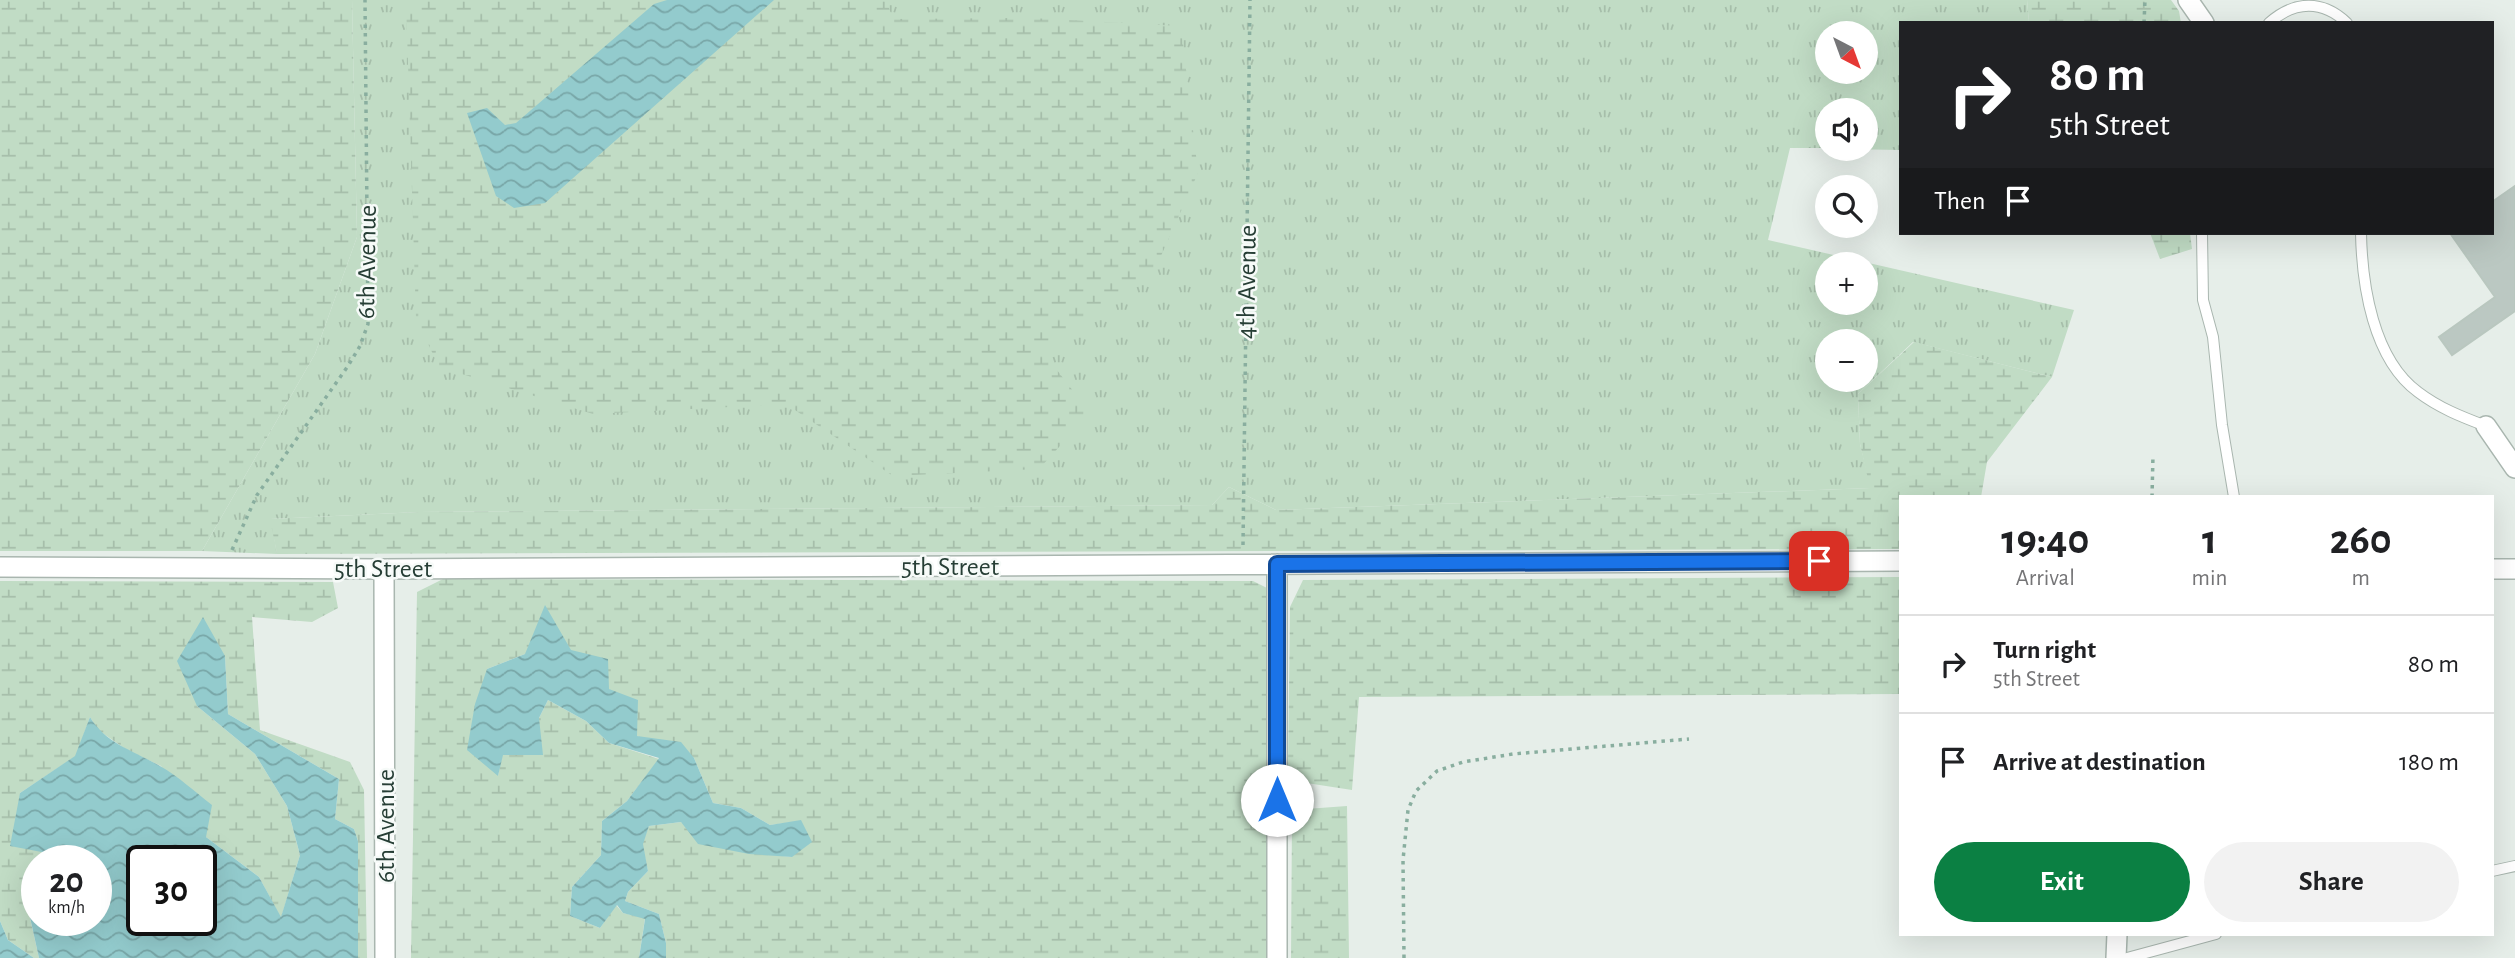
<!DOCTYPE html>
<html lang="en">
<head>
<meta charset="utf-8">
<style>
  :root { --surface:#fff; --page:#f2f2f2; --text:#202124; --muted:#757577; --line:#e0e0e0; --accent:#0b8043 }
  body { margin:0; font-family:"Alegreya Sans",sans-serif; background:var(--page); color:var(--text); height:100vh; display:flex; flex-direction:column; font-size:26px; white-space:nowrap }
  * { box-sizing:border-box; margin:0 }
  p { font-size:23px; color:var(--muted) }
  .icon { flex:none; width:38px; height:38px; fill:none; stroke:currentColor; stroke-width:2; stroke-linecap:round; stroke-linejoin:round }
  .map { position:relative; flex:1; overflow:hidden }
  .drawer { position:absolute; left:1899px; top:495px; width:595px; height:441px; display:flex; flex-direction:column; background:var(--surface); border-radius:0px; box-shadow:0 7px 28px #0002 }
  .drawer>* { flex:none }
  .guide { position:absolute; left:1899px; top:21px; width:595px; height:214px; border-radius:0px; box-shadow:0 7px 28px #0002; background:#202124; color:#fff; overflow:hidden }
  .needle { width:46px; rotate:139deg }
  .buttons { position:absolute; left:1815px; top:21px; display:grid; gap:14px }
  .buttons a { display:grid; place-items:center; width:63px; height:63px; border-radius:50%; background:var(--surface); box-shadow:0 7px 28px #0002; font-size:35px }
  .speed { position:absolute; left:21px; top:845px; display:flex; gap:14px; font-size:35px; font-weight:700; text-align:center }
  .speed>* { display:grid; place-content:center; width:91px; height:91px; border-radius:50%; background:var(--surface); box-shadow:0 7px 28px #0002; line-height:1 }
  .speed small { font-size:18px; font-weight:400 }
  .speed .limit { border:4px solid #111; border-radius:10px; background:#fff; color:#111 }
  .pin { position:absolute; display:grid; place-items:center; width:60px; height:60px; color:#fff; margin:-30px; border-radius:14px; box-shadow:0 4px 10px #0006 }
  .me { position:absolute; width:77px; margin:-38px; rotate:0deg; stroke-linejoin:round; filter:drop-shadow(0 0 5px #0008) }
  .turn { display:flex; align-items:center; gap:24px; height:147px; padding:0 35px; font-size:32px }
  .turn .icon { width:91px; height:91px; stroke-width:2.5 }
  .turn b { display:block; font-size:49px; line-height:60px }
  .then { display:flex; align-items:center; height:66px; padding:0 35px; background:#0003; gap:14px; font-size:26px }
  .eta { display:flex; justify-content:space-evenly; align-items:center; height:119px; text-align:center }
  .eta b { font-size:42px; font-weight:700; line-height:49px }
  .button { display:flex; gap:14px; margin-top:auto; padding:14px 35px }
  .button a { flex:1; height:80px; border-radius:42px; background:var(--accent); color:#fff; font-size:28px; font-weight:700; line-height:80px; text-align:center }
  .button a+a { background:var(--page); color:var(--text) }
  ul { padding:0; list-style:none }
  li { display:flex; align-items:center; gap:21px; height:98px; padding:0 35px; border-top:2px solid var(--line) }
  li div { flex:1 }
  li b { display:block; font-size:26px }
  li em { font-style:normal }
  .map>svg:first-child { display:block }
  .grass { fill:url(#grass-tufts); fill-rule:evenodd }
  .wetland { fill:url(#wetland-marsh) }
  .water { fill:url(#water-waves); fill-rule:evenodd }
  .building { fill:#bbc8c2; stroke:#b9c7bf; stroke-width:2 }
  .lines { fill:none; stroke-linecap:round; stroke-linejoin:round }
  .lane-casing { stroke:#a9b6af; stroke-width:12 }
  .street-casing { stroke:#a9b6af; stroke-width:22 }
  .path { stroke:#89ae9f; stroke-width:3.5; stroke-dasharray:3.5 5; stroke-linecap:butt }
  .lane { stroke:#fff; stroke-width:10 }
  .street { stroke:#fff; stroke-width:19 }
  .route-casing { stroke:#114b97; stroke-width:18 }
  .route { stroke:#1a73e8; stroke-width:12 }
  .labels { text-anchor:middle; stroke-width:5; stroke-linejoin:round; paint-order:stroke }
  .street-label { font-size:26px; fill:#263e35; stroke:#f6faf8 }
</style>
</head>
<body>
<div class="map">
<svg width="2515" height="958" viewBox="0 0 2515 958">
  <defs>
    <pattern id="grass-tufts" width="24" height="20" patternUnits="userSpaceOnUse" patternTransform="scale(1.75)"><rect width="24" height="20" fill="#c1dcc5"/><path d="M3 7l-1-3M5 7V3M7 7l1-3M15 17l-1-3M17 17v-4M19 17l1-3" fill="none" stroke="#a6beaa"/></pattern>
    <pattern id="wetland-marsh" width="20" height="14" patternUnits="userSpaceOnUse" patternTransform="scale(1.75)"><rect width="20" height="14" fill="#c1dcc5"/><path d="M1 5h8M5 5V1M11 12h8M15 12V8" fill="none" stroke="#a6beaa"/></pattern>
    <pattern id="water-waves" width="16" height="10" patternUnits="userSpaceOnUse" patternTransform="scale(1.75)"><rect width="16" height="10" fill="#93cbcd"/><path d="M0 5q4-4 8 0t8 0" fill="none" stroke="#78a6a7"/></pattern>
  </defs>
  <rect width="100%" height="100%" fill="#e6eee9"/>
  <!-- grass -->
  <path class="grass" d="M352 0H2027L2029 23H1900V150L1843 149H1866V110H1827V148H1790L1768 240 2074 310 2052 377 1913 342 1858 394 1860 444 1871 488 1276 510 1229 487 1212 505 419 512 271 519 277 554 202 551 315 354 357 237ZM1827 33H1866V72H1827ZM1827 264H1866V303H1827ZM1827 341H1866V380H1827Z"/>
  <!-- wetland -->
  <path class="wetland" d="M0 0H352L357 237 315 354 202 551H0Z
    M406 0H667L654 4 516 123 505 125 545 203 774 0H886L893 19 1031 18 1181 26 1198 173 1152 276 1040 348 1090 413 1039 469 893 476 786 404 593 414 439 367 416 318Z
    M2027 0H2171L2179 11 2181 23H2029Z
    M2150 233H2190L2192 249 2160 259Z
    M1914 342 2052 377 1987 462 1981 497H1900V549L277 554 270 519 419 512 1212 505 1229 487 1276 510 1870 488 1860 444 1858 394Z
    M1900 577V694L1359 697 1352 790 1300 782 1288 768 1290 607 1303 580Z
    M443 579 1253 581 1269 589 1268 958H666V943L659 914 625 901 628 892 648 871 642 844 649 826 681 822 726 849 791 857 801 821 770 825 741 808 713 803 694 758 637 736 609 689 525 654 487 669 498 776 502 755 539 718 548 700 586 721 609 743 659 759 627 801 602 821 601 855 572 887 570 916 600 928 616 905 623 913 645 918 639 958H411L417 592Z
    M0 581 333 582 338 608 312 622 252 617 260 730 350 762 364 790 367 958H358V841L354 829 335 819 339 779 228 714 225 656 197 706 255 754 287 806 300 855 281 918 259 877 206 837 161 766 127 750 98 730 90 717 76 756 20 793 69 857 66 861H37V893L27 905 39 958H34L8 940 0 921Z
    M1347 806 1349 958H1291L1292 818 1306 809Z"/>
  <!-- water -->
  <path class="water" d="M667 0H774L545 203 514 208 496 196 467 113 487 108 505 125 516 123 654 4Z
    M545 605 571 650 608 659 609 689 638 700 637 736 681 742 694 758 713 803 741 808 770 825 801 820 812 842 792 857 749 854 698 844 681 822 649 826 643 844 648 871 628 892 625 901 659 914 666 943V958H639L645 919 623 913 617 905 600 928 570 916 572 887 601 855 602 821 627 801 659 758 609 743 586 721 548 700 539 718 543 755H503L498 776 467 750 475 704 487 669 525 654Z
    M203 617 225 656 228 714 339 779 335 819 354 829 358 841V958H39L27 904 37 893V920H96V861H66L68 857 10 846 20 793 75 756 90 717C105 743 134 751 160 766 178 776 195 792 212 805L206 837 259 877 281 917 300 855 287 806 255 754 197 706 177 661ZM142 861H201V920H142Z
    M0 921 8 940 34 958H0Z"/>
  <!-- building -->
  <path class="building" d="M2515 186V311L2452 355 2439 337 2495 297 2450 233H2492V202Z"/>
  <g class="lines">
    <!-- lane casing -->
    <g class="lane-casing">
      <path id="lane" d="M2269 23C2295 0 2323 0 2347 23
        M2202 233 2203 300 2213 337 2222 425 2234 497
        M2361 233C2362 285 2373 359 2418 392 2439 408 2462 417 2486 426
        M2492 871 2515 866
        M2127 958 2216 934"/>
    </g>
    <!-- street casing -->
    <g class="street-casing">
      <path id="street" d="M2188 0 2204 23
        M2486 426 2515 468
        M1277 564V958
        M0 567 384 569 1900 561
        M384 569 385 958
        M2492 569H2515
        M2116 958 2117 934"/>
    </g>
    <!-- path -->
    <path class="path" d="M2144 23 2145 0
      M2152 497 2153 455
      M1243 545 1250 0
      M232 550 257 495 348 366 360 346 368 324 365 0
      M1404 958 1403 860 1408 810 1416 791 1437 771 1463 762 1513 754 1689 739"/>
    <!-- lane -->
    <use href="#lane" class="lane"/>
    <!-- street -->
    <use href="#street" class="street"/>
  </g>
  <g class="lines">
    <!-- route casing -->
    <g class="route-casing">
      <path id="route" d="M1277 800V564L1819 561"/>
    </g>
    <!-- route -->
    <use href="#route" class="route"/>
  </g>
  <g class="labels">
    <!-- street labels -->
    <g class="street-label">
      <text transform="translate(366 262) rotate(-89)" y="9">6th Avenue</text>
      <text transform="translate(1246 282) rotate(-89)" y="9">4th Avenue</text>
      <text x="950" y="575">5th Street</text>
      <text x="383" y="577">5th Street</text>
      <text transform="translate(385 826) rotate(-90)" y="9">6th Avenue</text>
    </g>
  </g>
</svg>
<div class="buttons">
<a><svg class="needle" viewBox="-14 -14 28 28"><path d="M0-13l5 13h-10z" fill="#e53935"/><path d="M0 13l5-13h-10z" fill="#757577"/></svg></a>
<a><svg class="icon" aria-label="sound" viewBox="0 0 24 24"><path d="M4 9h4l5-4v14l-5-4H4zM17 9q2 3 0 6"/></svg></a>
<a><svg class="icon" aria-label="search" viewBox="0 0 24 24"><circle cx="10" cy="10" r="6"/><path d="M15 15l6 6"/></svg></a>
<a>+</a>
<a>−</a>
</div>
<div class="speed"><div>20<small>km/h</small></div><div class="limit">30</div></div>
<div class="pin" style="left:1819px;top:561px;background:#d93025"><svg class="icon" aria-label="arrive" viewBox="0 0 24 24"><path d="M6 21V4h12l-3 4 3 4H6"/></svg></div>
<svg class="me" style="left:1277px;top:800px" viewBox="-20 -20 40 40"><circle r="19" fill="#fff"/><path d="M0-13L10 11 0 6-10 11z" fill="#1a73e8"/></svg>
<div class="guide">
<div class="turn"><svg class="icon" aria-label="right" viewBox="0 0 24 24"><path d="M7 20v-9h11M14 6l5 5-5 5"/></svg><div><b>80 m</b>5th Street</div></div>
<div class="then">Then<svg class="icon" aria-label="arrive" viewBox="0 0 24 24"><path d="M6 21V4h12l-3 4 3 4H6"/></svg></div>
</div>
<section class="drawer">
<div class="eta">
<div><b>19:40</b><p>Arrival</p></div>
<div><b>1</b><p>min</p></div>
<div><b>260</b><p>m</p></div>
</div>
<ul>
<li><svg class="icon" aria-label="right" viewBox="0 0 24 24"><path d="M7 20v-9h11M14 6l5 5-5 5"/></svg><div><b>Turn right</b><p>5th Street</p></div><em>80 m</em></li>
<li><svg class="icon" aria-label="arrive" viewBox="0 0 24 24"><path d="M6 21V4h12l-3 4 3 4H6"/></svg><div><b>Arrive at destination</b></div><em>180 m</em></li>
</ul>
<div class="button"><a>Exit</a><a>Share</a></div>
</section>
</div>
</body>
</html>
